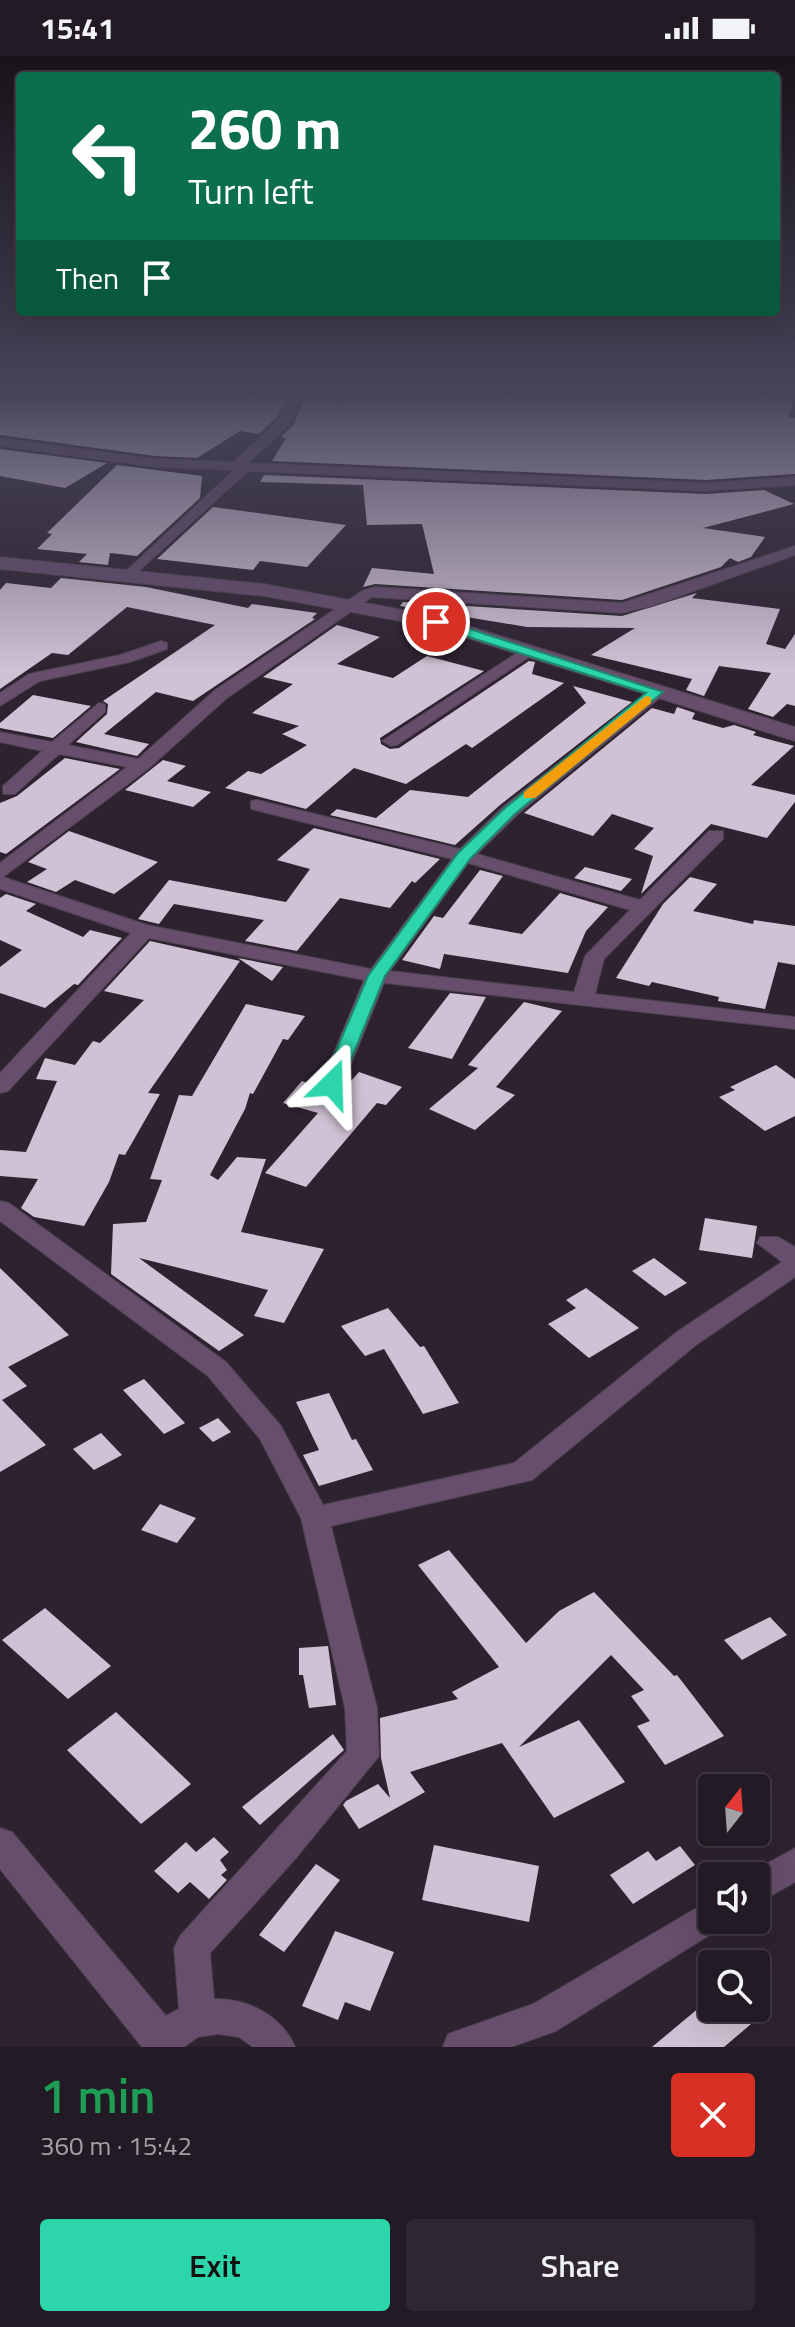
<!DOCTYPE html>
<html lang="en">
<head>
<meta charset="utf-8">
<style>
  :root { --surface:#221a24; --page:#2e2731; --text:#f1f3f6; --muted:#a2a1a6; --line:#3f3841; --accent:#2dd5ab }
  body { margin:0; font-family:"Titillium Web",sans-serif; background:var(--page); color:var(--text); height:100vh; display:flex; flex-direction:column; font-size:30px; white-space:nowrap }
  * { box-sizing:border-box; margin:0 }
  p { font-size:26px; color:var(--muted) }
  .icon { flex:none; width:44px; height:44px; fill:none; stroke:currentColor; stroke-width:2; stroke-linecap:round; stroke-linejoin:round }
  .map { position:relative; height:1991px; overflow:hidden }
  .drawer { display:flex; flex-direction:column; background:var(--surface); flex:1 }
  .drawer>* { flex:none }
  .banner { position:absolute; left:16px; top:16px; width:764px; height:244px; border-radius:8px; box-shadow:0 8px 32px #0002,0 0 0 2px var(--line); background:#0b6e4f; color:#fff; overflow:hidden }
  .needle { width:52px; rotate:17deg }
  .controls { position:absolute; left:698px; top:1718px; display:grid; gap:16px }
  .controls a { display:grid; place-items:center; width:72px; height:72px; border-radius:8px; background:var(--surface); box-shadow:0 8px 32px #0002,0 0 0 2px var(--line); font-size:40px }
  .pin { position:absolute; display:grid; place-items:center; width:68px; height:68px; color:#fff; margin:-34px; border:4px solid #fff; border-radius:50%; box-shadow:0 2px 8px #0007 }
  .me { position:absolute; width:88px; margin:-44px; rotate:22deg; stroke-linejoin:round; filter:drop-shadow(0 0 6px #0008) }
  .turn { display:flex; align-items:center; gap:28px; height:168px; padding:0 40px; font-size:36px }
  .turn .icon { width:104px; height:104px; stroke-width:2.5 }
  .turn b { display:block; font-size:56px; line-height:68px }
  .then { display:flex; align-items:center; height:76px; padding:0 40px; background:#0003; gap:16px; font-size:30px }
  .round { display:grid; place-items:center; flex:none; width:84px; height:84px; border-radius:8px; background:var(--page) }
  .head { display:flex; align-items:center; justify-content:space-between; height:136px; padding:0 40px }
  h1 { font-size:48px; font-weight:600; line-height:60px; color:#1e9e55 }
  .primary-button { display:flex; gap:16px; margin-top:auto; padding:16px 40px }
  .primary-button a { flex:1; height:92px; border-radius:8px; background:var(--accent); color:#111; font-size:32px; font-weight:600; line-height:92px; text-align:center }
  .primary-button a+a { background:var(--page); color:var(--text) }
  .status { display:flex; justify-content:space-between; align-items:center; height:56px; padding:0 40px; background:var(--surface); direction:ltr }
  .status svg { height:22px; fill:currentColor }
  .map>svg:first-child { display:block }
  .building { fill:#d1c1d4 }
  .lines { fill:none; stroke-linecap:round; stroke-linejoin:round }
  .minor-casing { stroke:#4a3f4c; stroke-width:2 }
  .tertiary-casing { stroke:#4a3f4c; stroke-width:2 }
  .minor { fill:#674e6c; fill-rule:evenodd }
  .tertiary { fill:#674e6c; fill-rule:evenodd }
  .route { fill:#2dd5ab; stroke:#1d8a6f; stroke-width:2 }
  .slow { fill:#f59e0b }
</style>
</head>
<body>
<div class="status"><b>15:41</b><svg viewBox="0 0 49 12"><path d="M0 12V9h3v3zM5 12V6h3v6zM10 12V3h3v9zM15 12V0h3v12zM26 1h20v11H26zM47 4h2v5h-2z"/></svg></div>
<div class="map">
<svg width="795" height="1991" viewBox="0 0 795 1991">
  <rect width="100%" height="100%" fill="#2e2230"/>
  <!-- building -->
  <path class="building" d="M0 336H289L278 360 259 378 240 375 197 402 155 400 0 379Z
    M354 336H795L789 362H795V418L706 424 272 405 286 382 281 381 294 368 304 344 349 346Z
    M0 393 107 407 65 432 0 420Z
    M117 409 202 420 200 442 137 500 110 497 108 509 79 506 87 498 37 493 52 478 47 477Z
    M264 419 706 438 764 434 794 448 703 472 765 481 751 501 738 506 730 502 721 511 622 544 375 528 363 531 372 512 434 518 422 468 367 469 363 429 260 426Z
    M213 451 346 469 307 511 260 505 253 514 157 503Z
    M61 522 146 531 248 552 252 548 317 557 312 562 315 563 193 645 156 636 104 678 149 688 137 700 76 686 107 658 108 648 103 645 215 569 127 551 68 599 52 597 0 633V534L6 527 51 532Z
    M697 537 692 542 780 553 766 588 785 593 795 578V650L787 648 773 661 748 653 771 617 719 610 704 640 686 634 692 623 591 599 635 572 527 571 400 550 403 546 622 560Z
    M337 569 380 581 337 608 393 622 427 600 484 615 380 682 381 688 390 693 399 692 529 605 535 606 532 618 564 627 472 692 466 688 406 728 354 712 306 753 225 732 248 715 261 718 307 689 282 678 299 670 252 657 293 628 263 621Z
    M573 630 632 646 500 749 455 789 330 759 337 753 376 762 410 734 468 741 586 647Z
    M33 639 91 650 53 682 0 672V667Z
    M677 651 695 657 692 663 723 672 734 669 756 676 753 679 794 690 751 729 795 739V746L767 782 711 768 641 838 653 800 634 793 654 772 612 758 593 780 524 757 652 652 674 658Z
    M65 702 120 713 6 798 0 796V747L17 740Z
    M163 704 186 710 167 725 211 736 193 751 125 734Z
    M314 772 440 803 415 827 412 825 390 852 340 842 297 895 245 885 264 864 174 848 159 868 138 863 169 824 286 846 310 813 277 804Z
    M69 775 158 806 114 838 75 824 56 836 27 826 47 813 28 806Z
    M585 811 632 823 621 835 574 822Z
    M480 814 503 820 468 868 522 878 560 837 608 851 586 875 568 917 444 898 440 913 402 904 434 860 443 862Z
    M690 821 717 828 693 855 753 868 754 864 795 870V909L778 906 765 953 718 945 719 941 652 926 649 930 616 922 663 848Z
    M6 838 36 848 26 855 83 881 90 874 122 882 78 929 74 928 45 952 0 937V911L22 894 0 884V842Z
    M150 885 240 905 148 1037 160 1038 125 1099 119 1098 109 1126 84 1170 34 1161 21 1152 38 1123 0 1120V1094L26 1096 57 1025 36 1023 45 1002 75 1009 93 985 100 987 144 944 104 935Z
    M238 902 283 911 272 925Z
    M450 937 486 941 452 1003 408 992Z
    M524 946 562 955 496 1031 515 1039 475 1074 429 1053 478 1012 468 1009Z
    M246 948 305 960 288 984 283 983 253 1038 250 1037 245 1053 210 1119 218 1124 237 1101 266 1103 241 1176 324 1193 284 1267 254 1260 268 1234 139 1202 244 1279 219 1295 111 1218 113 1168 146 1166 162 1124 150 1123 179 1039 192 1040Z
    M776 1009 795 1023V1060L765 1075 719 1041 735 1034 730 1031Z
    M359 1016 402 1031 386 1049 377 1047 306 1131 265 1117 318 1057 283 1047 302 1025 334 1038 341 1036Z
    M705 1162 757 1170 752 1202 699 1194Z
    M654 1202 687 1227 665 1240 632 1215Z
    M0 1212 69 1279 8 1311 27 1330 2 1344 46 1389 0 1416Z
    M586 1232 639 1272 589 1302 548 1268 576 1252 566 1244Z
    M388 1252 420 1291 424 1290 459 1347 423 1358 384 1293 365 1300 341 1270Z
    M144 1323 185 1367 164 1378 123 1334Z
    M329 1337 352 1384 356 1383 373 1414 319 1430 303 1399 319 1394 296 1346Z
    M218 1362 231 1376 213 1386 199 1372Z
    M101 1377 122 1399 94 1414 73 1393Z
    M160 1448 196 1462 177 1487 141 1474Z
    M449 1494 526 1587 559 1555 594 1536 674 1620 677 1619 724 1680 665 1709 637 1670 650 1665 631 1640 644 1634 611 1599 519 1691 579 1664 625 1726 554 1762 502 1687 410 1716 425 1736 359 1773 343 1749 346 1745 378 1728 390 1742 381 1702 380 1662 458 1643 452 1636 499 1611 418 1509Z
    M45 1552 111 1610 68 1643 2 1584Z
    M770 1561 787 1579 742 1604 724 1584Z
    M328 1590 336 1649 309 1652 303 1619H299V1592Z
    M116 1656 191 1728 141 1768 67 1694Z
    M333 1678 344 1694 260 1769 242 1751Z
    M214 1781 229 1796 220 1804 227 1814 221 1819 227 1824 209 1843 190 1826 178 1837 154 1815 186 1786 196 1796Z
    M434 1789 539 1810 529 1866 422 1844Z
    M680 1790 695 1809 633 1848 610 1819 648 1795 656 1805Z
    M316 1808 340 1824 284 1896 259 1879Z
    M335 1875 394 1896 370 1955 345 1946 338 1964 302 1950Z
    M712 1941V1952H747L757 1963 724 1991H652Z"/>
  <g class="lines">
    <!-- minor casing -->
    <g class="minor-casing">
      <path id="minor" d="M292 336H304L291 367 248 407 706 427 795 421V429L706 435 248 415 129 524 122 520 124 517 234 414 155 411 0 390V382L155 403 233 406 281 362Z
        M795 490V499L652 550 622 557 372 541 227 642 148 713 3 821 147 869 371 913 452 803 251 753V745L257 744 460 793 504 750 656 631 662 632V640L518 758 477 798 640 844 709 775H723V783L604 903 595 938 795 961V973L384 927 343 1028 332 1035 321 1028 364 924 149 882 8 1035 0 1037V1017L131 877 0 833V807L127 711 59 698 15 738H3V730L42 695 0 686V676L52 686 99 647 105 648V656L68 689 138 703 215 634 362 535 375 531 622 547ZM468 807 630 854 585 900 574 936 390 915Z
        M161 585 167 587V593L130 606 40 625 0 650V637L29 618 120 599Z
        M529 589 537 594 535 597 397 689 391 690 382 685Z
        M0 1145 9 1147 226 1306 281 1370 323 1449 514 1407 678 1275 782 1206 757 1187 760 1181H778L795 1191V1221L696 1289 532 1424 331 1470 377 1652 379 1700 296 1802 210 1897 214 1943C248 1942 282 1960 295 1991H253L239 1981 218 1978 198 1981 184 1991H142L0 1813V1772L12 1776 166 1960 179 1953 174 1892 180 1880 347 1695 345 1652 301 1462 260 1383 208 1320 0 1165Z
        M795 1792V1826L756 1848V1820H745Z
        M712 1843V1864H727L724 1870 556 1975 511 1991H443L448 1978 533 1948Z"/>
    </g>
    <!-- tertiary casing -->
    <g class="tertiary-casing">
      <path id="tertiary" d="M0 501 264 528 436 560 795 671V685L432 571 264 540 0 513Z"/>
    </g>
    <!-- minor -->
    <use href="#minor" class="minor"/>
    <!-- tertiary -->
    <use href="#tertiary" class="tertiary"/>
  </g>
  <!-- sky -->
  <linearGradient id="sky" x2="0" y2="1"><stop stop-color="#19131a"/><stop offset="0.55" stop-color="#464459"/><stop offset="1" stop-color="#464459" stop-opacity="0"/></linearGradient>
  <rect width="795" height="615" fill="url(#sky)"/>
  <!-- route -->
  <path class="route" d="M436 562 663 636 516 757 470 803 385 920 341 1028 332 1034 322 1028 368 920 458 797 506 751 646 637 431 569 429 566Z"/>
  <!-- slow -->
  <path class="slow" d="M646 640 651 641V647L535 742H524V736Z"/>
</svg>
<div class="controls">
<a><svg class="needle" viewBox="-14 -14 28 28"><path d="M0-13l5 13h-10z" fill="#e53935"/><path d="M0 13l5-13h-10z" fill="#a2a1a6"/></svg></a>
<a><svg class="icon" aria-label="sound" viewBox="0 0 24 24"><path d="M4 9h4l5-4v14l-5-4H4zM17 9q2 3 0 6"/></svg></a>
<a><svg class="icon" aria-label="search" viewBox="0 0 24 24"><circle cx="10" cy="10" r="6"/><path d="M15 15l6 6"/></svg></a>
</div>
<div class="pin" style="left:436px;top:566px;background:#d93025"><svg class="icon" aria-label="arrive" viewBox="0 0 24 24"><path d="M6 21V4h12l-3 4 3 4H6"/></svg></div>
<svg class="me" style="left:332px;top:1028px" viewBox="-20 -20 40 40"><path d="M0-17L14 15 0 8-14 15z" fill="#2dd5ab" stroke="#fff" stroke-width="4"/></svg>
<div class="banner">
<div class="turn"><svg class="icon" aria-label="left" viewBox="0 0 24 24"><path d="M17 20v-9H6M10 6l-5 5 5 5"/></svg><div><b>260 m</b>Turn left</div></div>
<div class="then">Then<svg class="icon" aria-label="arrive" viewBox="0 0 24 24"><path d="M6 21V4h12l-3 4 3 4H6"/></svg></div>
</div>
</div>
<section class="drawer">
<div class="head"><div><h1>1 min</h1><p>360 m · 15:42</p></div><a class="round" style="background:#d93025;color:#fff"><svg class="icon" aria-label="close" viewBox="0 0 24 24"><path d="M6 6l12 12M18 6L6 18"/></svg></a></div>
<div class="primary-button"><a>Exit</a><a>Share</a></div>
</section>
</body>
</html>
